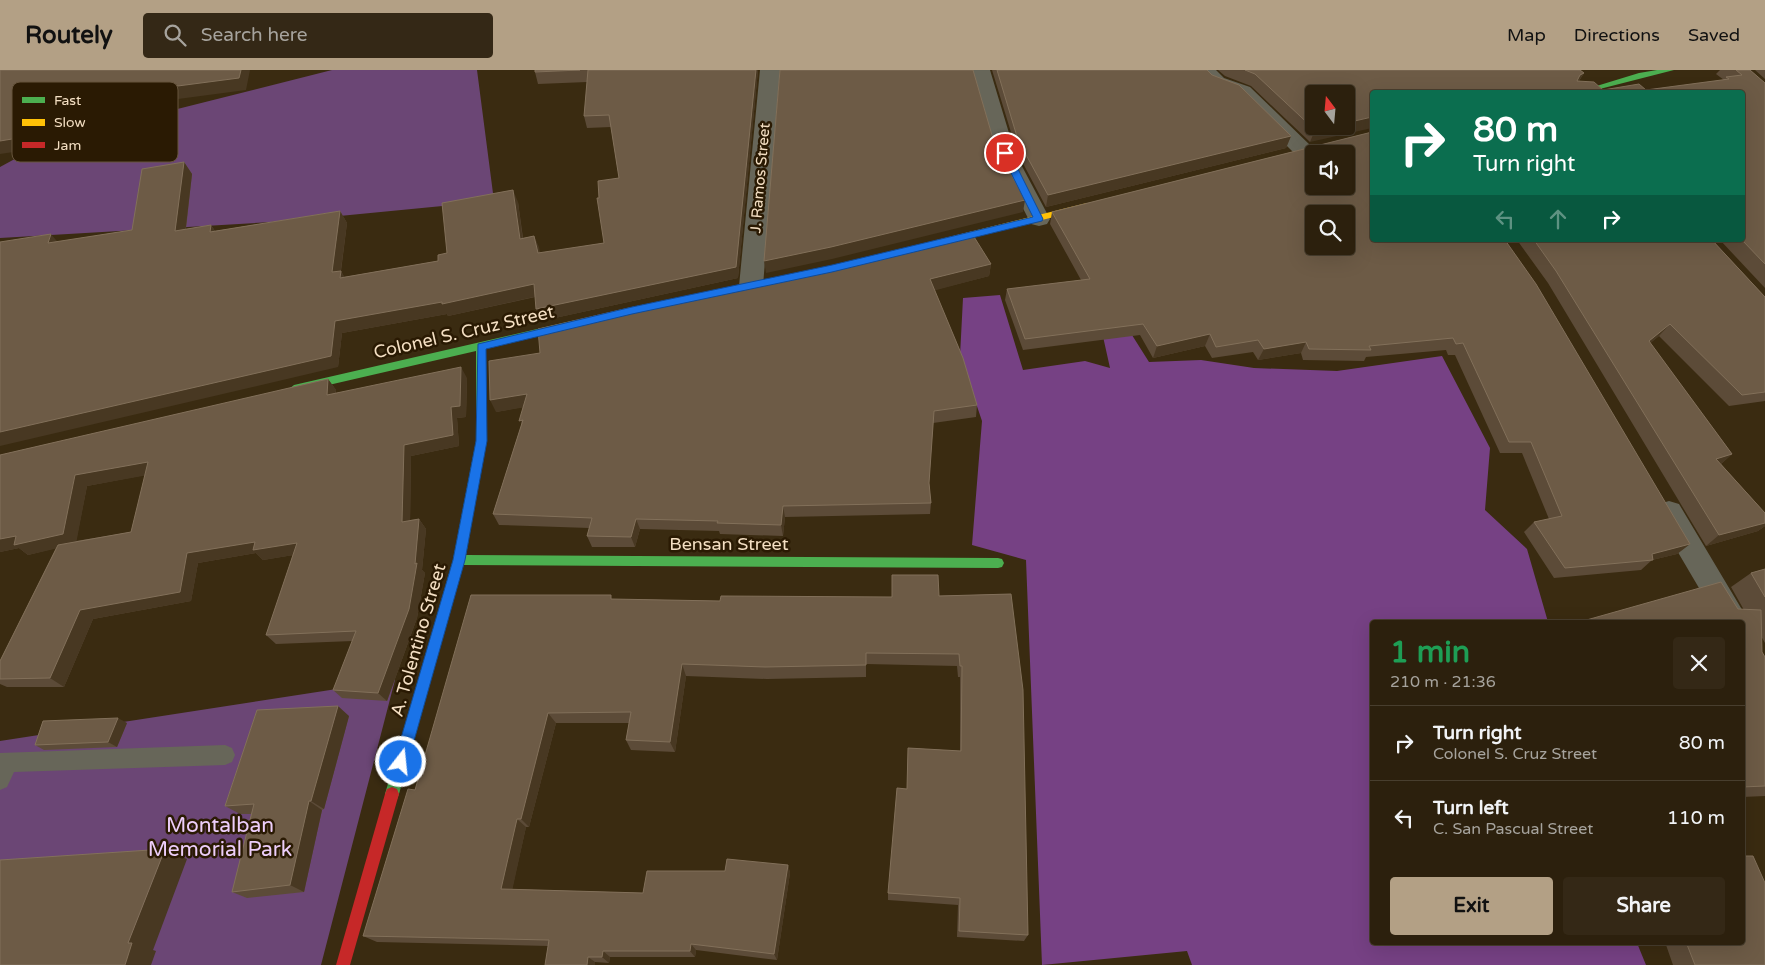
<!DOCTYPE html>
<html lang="en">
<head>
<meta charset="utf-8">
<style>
  :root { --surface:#2c200d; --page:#342816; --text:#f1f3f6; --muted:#a6a39d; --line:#483e2e; --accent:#b3a085 }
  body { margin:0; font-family:"Varela Round",sans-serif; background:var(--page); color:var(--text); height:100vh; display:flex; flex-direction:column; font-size:19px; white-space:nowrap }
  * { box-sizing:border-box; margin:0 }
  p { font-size:16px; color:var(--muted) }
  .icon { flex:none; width:28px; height:28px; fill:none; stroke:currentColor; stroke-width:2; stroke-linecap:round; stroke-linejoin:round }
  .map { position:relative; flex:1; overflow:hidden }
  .drawer { position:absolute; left:1370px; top:550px; width:375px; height:325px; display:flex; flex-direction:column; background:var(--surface); border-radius:5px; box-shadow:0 5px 20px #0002,0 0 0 1px var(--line) }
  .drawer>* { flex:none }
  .guide { position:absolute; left:1370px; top:20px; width:375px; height:152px; border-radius:5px; box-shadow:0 5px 20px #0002,0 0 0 1px var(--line); background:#0b6e4f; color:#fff; overflow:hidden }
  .needle { width:32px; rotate:344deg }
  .controls { position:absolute; left:1305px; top:15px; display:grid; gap:10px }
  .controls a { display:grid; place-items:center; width:50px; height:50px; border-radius:5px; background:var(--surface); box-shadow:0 5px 20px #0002,0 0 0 1px var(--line); font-size:25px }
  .pin { position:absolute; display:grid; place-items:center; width:42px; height:42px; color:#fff; margin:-21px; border:2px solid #fff; border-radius:50%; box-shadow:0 1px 5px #0007 }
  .me { position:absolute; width:55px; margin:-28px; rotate:16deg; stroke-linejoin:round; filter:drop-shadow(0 0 4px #0008) }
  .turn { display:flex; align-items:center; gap:18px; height:105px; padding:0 20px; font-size:22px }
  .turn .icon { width:65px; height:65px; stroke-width:2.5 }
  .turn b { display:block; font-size:35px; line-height:42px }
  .lanes { display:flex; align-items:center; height:48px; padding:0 20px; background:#0003; justify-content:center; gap:25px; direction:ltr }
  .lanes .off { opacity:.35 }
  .round { display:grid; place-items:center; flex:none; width:52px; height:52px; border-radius:5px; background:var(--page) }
  .summary { display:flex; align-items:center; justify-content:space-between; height:85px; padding:0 20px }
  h1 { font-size:30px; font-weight:700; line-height:38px; color:#1e9e55 }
  .primary-button { display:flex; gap:10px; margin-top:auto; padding:10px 20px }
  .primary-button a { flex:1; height:58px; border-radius:5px; background:var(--accent); color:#111; font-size:20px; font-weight:700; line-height:58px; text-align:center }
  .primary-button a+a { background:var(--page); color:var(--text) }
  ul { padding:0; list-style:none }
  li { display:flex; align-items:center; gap:15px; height:75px; padding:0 20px; border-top:1px solid var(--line) }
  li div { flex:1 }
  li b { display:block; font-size:19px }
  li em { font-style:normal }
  header { display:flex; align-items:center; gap:30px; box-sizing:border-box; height:70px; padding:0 25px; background:var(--accent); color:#111 }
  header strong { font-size:24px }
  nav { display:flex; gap:28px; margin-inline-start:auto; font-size:18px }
  .search { width:350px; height:45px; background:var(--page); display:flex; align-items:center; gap:12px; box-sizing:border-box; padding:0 18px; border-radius:5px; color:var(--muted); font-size:19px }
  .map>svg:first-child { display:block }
  .green { fill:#6b4675 }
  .forest { fill:#764184 }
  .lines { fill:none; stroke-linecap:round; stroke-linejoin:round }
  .lane { fill:#676659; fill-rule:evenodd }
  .street { fill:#676659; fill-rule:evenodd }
  .fast { fill:#4caf50; fill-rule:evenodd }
  .slow { fill:#ffc107; fill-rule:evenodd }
  .jam { fill:#c62828; fill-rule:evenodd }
  .wall { fill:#5c4b38; fill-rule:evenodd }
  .shaded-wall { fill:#483822 }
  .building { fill:#6d5b46; stroke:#82705a; fill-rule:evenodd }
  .route { fill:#1a73e8; stroke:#114b97 }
  .labels { text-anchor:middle; stroke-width:5; stroke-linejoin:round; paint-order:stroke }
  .far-street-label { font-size:15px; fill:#f4dfc3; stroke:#2a1a03 }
  .street-label { font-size:18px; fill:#f4dfc3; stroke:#2a1a03 }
  .near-park-label { font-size:21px; fill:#edcefa; stroke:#2a1a03 }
  .key { fill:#2a1a03; stroke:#67553d; stroke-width:1 }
  .key-label { font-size:14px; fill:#f4dfc3 }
</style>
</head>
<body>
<header>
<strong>Routely</strong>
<div class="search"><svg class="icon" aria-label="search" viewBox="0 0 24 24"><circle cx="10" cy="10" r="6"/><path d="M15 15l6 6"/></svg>Search here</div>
<nav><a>Map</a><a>Directions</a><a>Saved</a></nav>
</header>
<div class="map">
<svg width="1765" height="895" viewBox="0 0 1765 895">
  <rect width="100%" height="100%" fill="#3a2b11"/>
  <!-- green -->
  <path class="green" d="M332 0H477L494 131 288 151 0 168V97L46 72Z
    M395 610 321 895H0V671Z"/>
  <!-- forest -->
  <path class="forest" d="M1000 225 1023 300 1085 291 1110 298 1100 253 1125 254 1149 292 1201 290 1254 298 1337 301 1442 286 1490 378 1485 440 1527 479 1548 552H1372V872L1637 873 1646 895H1192L1187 881 1042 895 1026 490 972 475 982 351 960 286 963 228Z"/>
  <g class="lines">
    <!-- lane -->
    <path class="lane" d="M225 675 232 678 235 685 232 692 225 695 14 702 7 717 0 720V683Z"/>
    <!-- street -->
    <path class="street" d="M760 0H780L763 216 759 222 751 224 743 222 739 216Z
      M970 0H990L1015 83 1050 149 1047 154 1039 156 1031 154 995 83Z
      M1195 0H1216L1224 8 1250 17 1311 76 1314 81 1311 86 1304 87 1297 86 1236 25 1210 16Z
      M1669 431 1679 434 1744 543 1749 552 1744 561 1742 562V552H1719L1659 450 1655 442 1659 434Z"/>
    <!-- fast -->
    <path class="fast" d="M1657 0H1674L1588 22H1577L1639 3Z
      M576 250 579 252 581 254 579 256 486 278V371L466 485 998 488 1002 489 1004 493 1002 497 998 498 463 495 399 724 397 729 392 731 387 729 385 724 453 490 476 371V281L294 323 289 319 294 315Z"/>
    <!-- slow -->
    <path class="slow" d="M1087 133 1090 134V138L937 176 932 173 937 170Z"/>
    <!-- jam -->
    <path class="jam" d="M392 717 397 719 399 724 350 895H336L385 724 387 719Z"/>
  </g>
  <!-- wall -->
  <path class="wall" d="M535 0H758L738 208 541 251 535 227 448 246 447 244 342 263 338 297 57 172 132 160 184 92 192 104 186 159 211 155 215 161 340 141 347 153 341 201 344 207 438 191 447 183 518 132 523 168 534 166 540 183 604 173 599 128 619 108 611 57 587 58 584 46 587 12 538 14 535 2Z
    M992 0H1207L1212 5 1291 66 1286 78 1046 137 1017 82Z
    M1218 0H1580L1584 3 1579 11 1603 20H1646L1724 10 1716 4 1720 0H1750L1765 13V218L1720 170H1742V22H1372L1310 72 1251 16 1225 6Z
    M1755 0H1765V9Z
    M1372 62 1690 474 1677 484 1652 490 1641 500 1554 508 1524 462 1534 452 1549 449 1522 383H1500L1455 285H1448L1446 280 1366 287 1364 291 1303 290 1301 283 1258 290 1253 282 1212 288 1205 276 1153 288 1140 265 1023 280 1005 230 1007 219 1081 210 1050 154 1052 142Z
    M1517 170H1712L1765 227V331L1729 336 1659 266 1650 273 1732 384 1721 394 1765 443V456L1758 461 1706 476 1548 213Z
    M991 194 989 206 934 220 977 335 976 347 933 353 929 413 931 433 930 444 785 447 783 466 720 464 719 461 640 459 635 477H592L587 466 589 458 499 455 493 444 521 356 523 337 496 342 540 283Z
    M467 308 466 347 457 348 459 376 411 386 410 450 419 449 426 459 422 500 425 503 417 548 387 631 342 628 333 620 353 571 276 574 266 565 293 485 263 490 256 483 198 493 191 531 93 549 64 617H7L0 614V591L56 478 28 485 19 478 0 482V385L328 309 336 320V323ZM145 405 131 462 76 471 87 416Z
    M1765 499V578V573L1761 566 1762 582 1765 587V726L1742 727V552H1581L1583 551 1738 539 1744 540 1731 517 1751 503Z
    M1011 524 1028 865 1024 871 957 867 958 835 888 830V823L907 719 908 678 960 681V607H958L957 596 866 594V607L767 609 686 606 675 682 631 680 626 670 629 653H556L529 757H526L512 819 643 823 725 801 788 795 790 803 777 890 696 880 695 887H610L609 893 595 892V895H545L548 876 377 872 363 866 415 720 613 529 720 531Z
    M349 646 324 739 322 740 304 822 247 828 232 822 252 744H240L225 736Z
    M127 653 117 677 44 680 35 675Z
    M1665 872H1742L1765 895H1673Z"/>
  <!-- shaded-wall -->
  <path class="shaded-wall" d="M241 0H250L246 20 178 29 177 31 118 38 117 40 94 44 92 51 37 59 27 80 0 84V71L27 47 85 32 109 26 170 17Z
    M756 0H758L738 208 541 251 536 239 736 197Z
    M1584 3 1576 15 1572 17 1580 5Z
    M1372 47V58L1310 72 1315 60 1332 56H1346V53Z
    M1291 66 1286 78 1046 137 1048 125Z
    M184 92 192 104 184 173 175 161Z
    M513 120 518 132 524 180 520 169Z
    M1025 130 1023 142 832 189 766 203 764 191Z
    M340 141 347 153 339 214 332 202Z
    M211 155 219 167 210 162Z
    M51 164 61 176 48 173Z
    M534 166 539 177 542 195 538 183Z
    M991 194 989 206 929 222 930 209Z
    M341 201 348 213 340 208Z
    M534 214 538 226 448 246 447 244 342 263 338 297 0 376V362L335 251Z
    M1670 254 1659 266 1639 283 1649 271Z
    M1210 264 1205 276 1153 288 1157 276Z
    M1306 272 1301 283 1258 290 1264 279Z
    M461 297 467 308 466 347 457 348 459 376 411 386 410 462 402 452 404 375 451 337Z
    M328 309 336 320 334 336 327 325Z
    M527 324 532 336 496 342 490 330Z
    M1732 384 1720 395 1716 389Z
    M148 392 159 403 87 416 76 474 28 485 19 478 0 482V469L16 466 75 405Z
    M783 436 785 447 783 466 781 455Z
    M419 449 426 459 422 500 425 503 417 548 387 631 378 623 415 494Z
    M636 449 640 459 635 477 631 467Z
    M1765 453V456L1758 461 1706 476 1719 465Z
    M255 472 297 473 306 483 263 490 256 483 198 493 191 531 93 549 64 617 50 608 80 540 187 483Z
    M1690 474 1677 484 1652 490H1653L1652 484Z
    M682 594 686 606 675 682 670 672Z
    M338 636 349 646 324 739 311 731Z
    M548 643 556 653 529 757 521 749Z
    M118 648 127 653 117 677 108 672Z
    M309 731 322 740 304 822 290 815Z
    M517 749 526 757 511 826 501 819Z
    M165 779 187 789 153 880 156 881 151 895H125L128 873Z
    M788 795 790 803 777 890 774 884Z
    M691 874 696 880 695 887 690 881Z
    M603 881 610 887 609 893 602 887Z
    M588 887 595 892V895H587Z"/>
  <!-- building -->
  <path class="building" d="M0 0H241L239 8 170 17 169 19 109 26V28L85 32 83 39 27 47 18 68 0 71Z
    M535 0H580L535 2Z
    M588 0H756L736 197 536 239 534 214 442 234V232L335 251 331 286 0 362V172L51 164 48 173 132 160 142 99 184 92 175 161 211 155 210 162 340 141 332 202 341 201 340 208 438 191V185L447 183 442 133 513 120 520 169 534 166 538 183 604 173 597 128H599L598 111 619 108 609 45 584 46Z
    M780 0H973L994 72 1025 130 831 177 764 191Z
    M997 0H1207L1212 5 1239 15 1291 66 1048 125 1018 70Z
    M1245 0H1580L1584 3 1580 5 1577 11 1594 12 1603 20 1639 14 1646 20 1729 9 1726 7 1742 5 1736 0H1750L1765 13V194L1742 170V22H1372V47L1346 53V24H1314V56H1332L1315 60 1255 4Z
    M1372 62V170H1505L1536 214 1690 474 1652 484 1653 490 1565 498 1534 452 1562 446 1531 372H1509L1463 273 1456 274 1453 268 1369 276 1371 280 1309 279 1306 272 1264 279 1258 270 1216 277 1210 264 1157 276 1143 254 1025 269 1007 219 1090 209 1052 142ZM1314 84H1346V116H1314ZM1314 144H1346V176H1314Z
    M971 162 991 194 930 209 963 288 977 335 934 341 929 413 931 433 783 436 781 455 717 453 718 451 636 449 631 467 587 466 592 448 493 444 523 350 519 351 527 324 490 330 489 291 540 283 538 259 629 238 832 197Z
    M1534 170H1712L1765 227V322L1742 325 1670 254 1649 271 1732 384 1716 389 1765 443V453L1719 465 1556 201Z
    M461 297 460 336 451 337 453 365 404 375 402 452 419 449 415 494 417 493 409 539 378 623 333 620 356 561 266 565 297 473 253 480 255 472 187 483 180 522 80 540 50 608 0 609V591L58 475 131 462 148 392 75 405 63 464 14 475 16 466 0 469V385L328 309 327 325Z
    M1765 499V527L1751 503Z
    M892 505H938L939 526 1011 524 1023 620 1028 865 959 861 960 828 888 823 897 718 907 719 908 678 961 681 962 596H960L959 584 866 583V595L765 597 682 594 670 672 626 670 631 642 548 643 521 749H517L501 819 643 823 647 801H725L727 789 788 795 774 884 691 874 690 881H603L602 887H588L587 895H545L549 870 363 866 408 719 415 720 471 525H611V529L720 531 721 526 892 527Z
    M1721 512 1738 539 1761 540 1762 582 1765 587V716L1742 717V552H1583V551Z
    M338 636 311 731H309L290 815 232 822 254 734 225 736 257 640Z
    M118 648 108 672 35 675 43 651Z
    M165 779 128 873H132L125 895H0V790Z
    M1742 786H1753L1765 813V895H1695L1686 872H1742Z"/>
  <!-- route -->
  <path class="route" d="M1002 81H1005L1010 83 1043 149 1042 151 832 202 632 244 486 279 487 371 465 490 408 692 406 697 401 699 396 697 394 692 453 490 476 371 478 274 632 237 832 195 1033 147 1001 83Z"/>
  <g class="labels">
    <!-- far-street labels -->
    <g class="far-street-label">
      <text transform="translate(760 108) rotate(-85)" y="5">J. Ramos Street</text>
    </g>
    <!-- street labels -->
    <g class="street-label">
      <text transform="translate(464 262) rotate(-13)" y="6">Colonel S. Cruz Street</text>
      <text x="729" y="480">Bensan Street</text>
      <text transform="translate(418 570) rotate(-74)" y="6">A. Tolentino Street</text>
    </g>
    <!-- near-park labels -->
    <g class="near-park-label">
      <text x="220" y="762">Montalban<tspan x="220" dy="24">Memorial Park</tspan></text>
    </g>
  </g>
  <!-- legend -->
  <rect x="12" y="12" width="166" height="80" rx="8" class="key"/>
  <rect x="22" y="27" width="23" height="6" fill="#4caf50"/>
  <rect x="22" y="49" width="23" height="7" fill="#ffc107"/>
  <rect x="22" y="72" width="23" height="6" fill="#c62828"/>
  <g class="key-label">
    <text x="54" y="35">Fast</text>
    <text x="54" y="57">Slow</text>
    <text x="54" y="80">Jam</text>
  </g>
</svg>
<div class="controls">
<a><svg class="needle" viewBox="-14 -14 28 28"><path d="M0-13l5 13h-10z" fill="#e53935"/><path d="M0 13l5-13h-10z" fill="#a6a39d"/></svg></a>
<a><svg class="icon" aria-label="sound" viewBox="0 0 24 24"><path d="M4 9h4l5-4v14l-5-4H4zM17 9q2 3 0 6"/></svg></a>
<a><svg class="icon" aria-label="search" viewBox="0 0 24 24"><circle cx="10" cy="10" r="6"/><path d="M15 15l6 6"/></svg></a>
</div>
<div class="pin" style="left:1005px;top:83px;background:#d93025"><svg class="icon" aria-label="arrive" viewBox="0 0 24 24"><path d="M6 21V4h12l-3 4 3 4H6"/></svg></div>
<svg class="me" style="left:401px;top:692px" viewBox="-20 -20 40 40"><circle r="17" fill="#1a73e8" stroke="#fff" stroke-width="3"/><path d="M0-11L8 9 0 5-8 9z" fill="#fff"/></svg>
<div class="guide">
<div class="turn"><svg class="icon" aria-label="right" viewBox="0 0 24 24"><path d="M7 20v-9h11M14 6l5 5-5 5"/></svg><div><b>80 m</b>Turn right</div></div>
<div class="lanes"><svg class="icon off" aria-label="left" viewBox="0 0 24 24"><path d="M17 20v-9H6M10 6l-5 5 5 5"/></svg><svg class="icon off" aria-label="ahead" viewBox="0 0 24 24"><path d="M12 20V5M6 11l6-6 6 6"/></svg><svg class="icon" aria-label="right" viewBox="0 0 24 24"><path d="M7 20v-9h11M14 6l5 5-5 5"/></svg></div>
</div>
<section class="drawer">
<div class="summary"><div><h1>1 min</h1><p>210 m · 21:36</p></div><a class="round"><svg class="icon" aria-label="close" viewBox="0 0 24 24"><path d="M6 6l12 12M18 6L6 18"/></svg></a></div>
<ul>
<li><svg class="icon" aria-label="right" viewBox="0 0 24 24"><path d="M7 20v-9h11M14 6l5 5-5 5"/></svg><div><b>Turn right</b><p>Colonel S. Cruz Street</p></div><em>80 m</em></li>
<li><svg class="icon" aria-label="left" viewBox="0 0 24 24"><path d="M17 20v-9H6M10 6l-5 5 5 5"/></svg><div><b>Turn left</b><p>C. San Pascual Street</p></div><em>110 m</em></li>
</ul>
<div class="primary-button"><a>Exit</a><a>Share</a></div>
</section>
</div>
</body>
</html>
